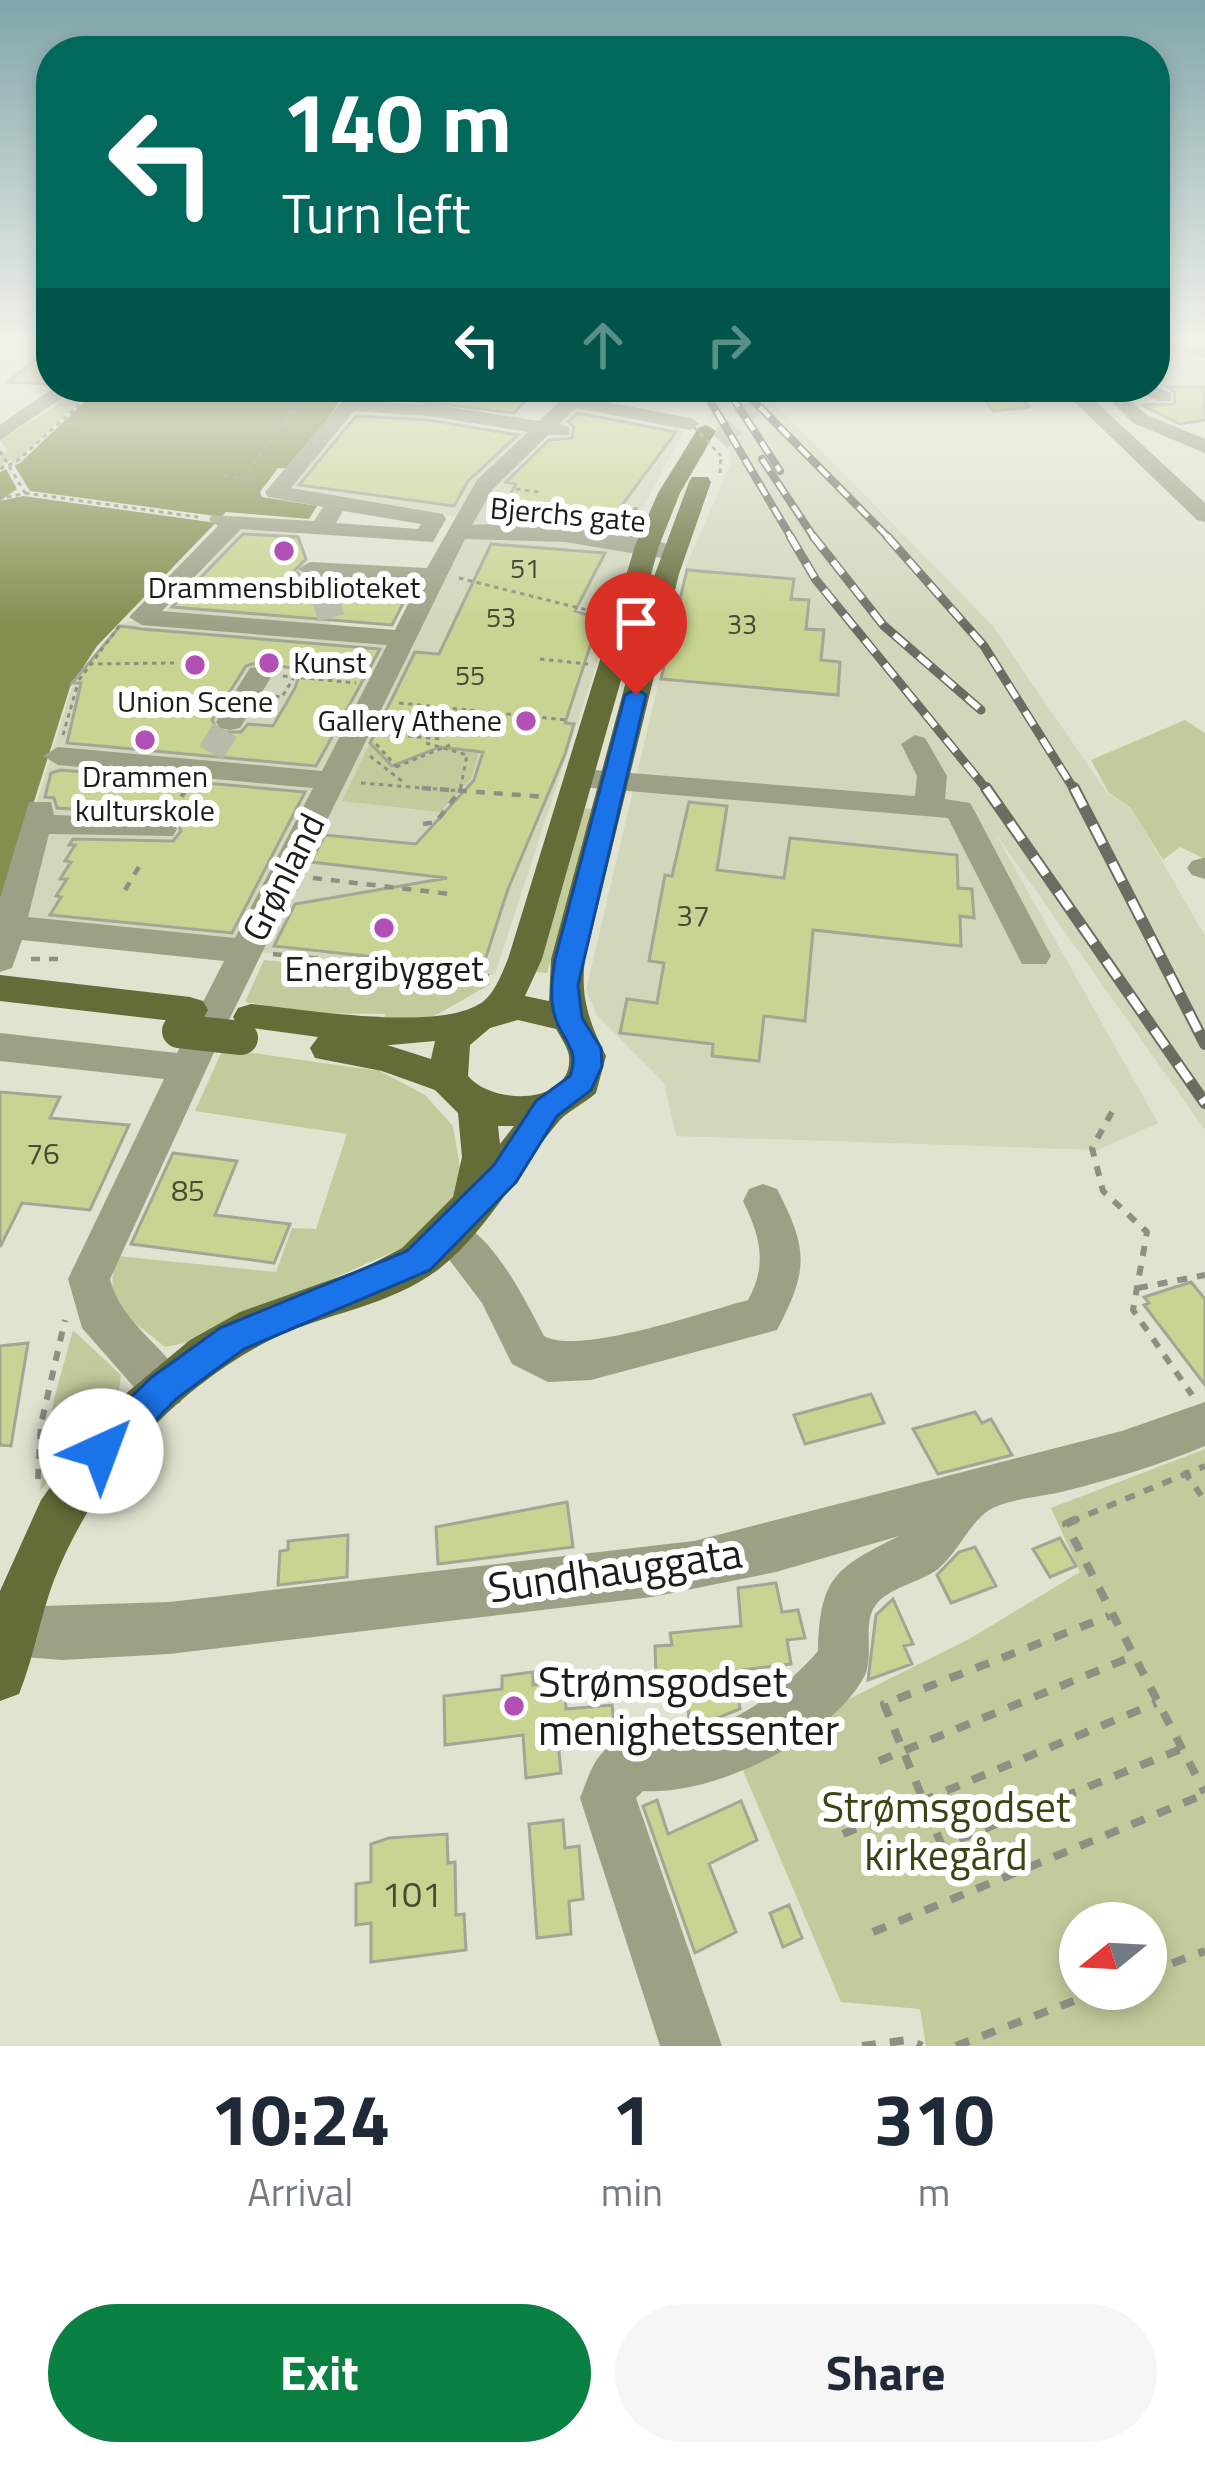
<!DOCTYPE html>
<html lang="en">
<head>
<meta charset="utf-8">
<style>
  :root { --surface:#fff; --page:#f6f6f7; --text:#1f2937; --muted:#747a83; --accent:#0b8043 }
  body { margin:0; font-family:"Titillium Web",sans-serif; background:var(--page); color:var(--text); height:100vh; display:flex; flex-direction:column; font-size:45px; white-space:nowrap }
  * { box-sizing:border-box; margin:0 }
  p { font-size:39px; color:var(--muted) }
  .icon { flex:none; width:66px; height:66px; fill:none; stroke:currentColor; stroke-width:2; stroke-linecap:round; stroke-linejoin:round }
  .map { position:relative; height:2046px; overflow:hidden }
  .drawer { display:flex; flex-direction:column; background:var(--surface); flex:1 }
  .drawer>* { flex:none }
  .banner { position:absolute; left:36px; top:36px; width:1134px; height:366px; border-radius:48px; box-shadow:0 6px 18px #0003; background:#00695c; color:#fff; overflow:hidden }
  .needle { width:78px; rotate:252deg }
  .controls { position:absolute; left:1059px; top:1902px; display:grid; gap:24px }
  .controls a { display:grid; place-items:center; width:108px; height:108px; border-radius:50%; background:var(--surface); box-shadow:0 6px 18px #0003; font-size:60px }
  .pin { position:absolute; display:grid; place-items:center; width:102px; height:102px; color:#fff; margin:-123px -51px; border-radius:50% 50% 50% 0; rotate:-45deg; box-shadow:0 0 12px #0007 }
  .pin .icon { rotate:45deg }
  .me { position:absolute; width:132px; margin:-66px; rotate:43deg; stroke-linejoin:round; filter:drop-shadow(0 0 9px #0008) }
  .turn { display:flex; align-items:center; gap:42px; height:252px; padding:0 48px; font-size:54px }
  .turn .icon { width:156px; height:156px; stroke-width:2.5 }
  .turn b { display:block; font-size:84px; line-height:102px }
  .lanes { display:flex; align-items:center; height:114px; padding:0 48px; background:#0003; justify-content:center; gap:60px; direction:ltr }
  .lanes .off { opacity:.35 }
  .eta { display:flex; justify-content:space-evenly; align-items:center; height:204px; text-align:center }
  .eta b { font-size:72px; font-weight:700; line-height:84px }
  .primary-button { display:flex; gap:24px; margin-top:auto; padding:24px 48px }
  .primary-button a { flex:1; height:138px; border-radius:72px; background:var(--accent); color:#fff; font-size:48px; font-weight:700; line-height:138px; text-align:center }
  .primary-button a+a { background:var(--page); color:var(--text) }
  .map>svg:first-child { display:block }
  .built { fill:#d2d7bc }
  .green { fill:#c2cb9c; fill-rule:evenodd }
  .water { fill:#848e4e }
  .pier { fill:#dfe3cf }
  .building { fill:#c8d491; stroke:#a2a694; stroke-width:3; fill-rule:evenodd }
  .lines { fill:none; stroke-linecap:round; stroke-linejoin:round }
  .minor-tunnel { stroke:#b8bbaa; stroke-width:27; stroke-dasharray:27 14; stroke-linecap:butt }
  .major-tunnel { stroke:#b8bbaa; stroke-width:21; stroke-dasharray:21 10; stroke-linecap:butt }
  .path-far3 { stroke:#8d9082; stroke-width:3; stroke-dasharray:4.5 4.5; stroke-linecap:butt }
  .path-far2 { stroke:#8d9082; stroke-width:4.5; stroke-dasharray:9 9; stroke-linecap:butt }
  .path-far1 { stroke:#8d9082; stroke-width:6; stroke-dasharray:10 10; stroke-linecap:butt }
  .path { stroke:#8d9082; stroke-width:8; stroke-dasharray:14 14; stroke-linecap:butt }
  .minor { fill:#9ca186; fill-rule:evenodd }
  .major { fill:#646c38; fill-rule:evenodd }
  .rail-far2-casing { stroke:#6a6d61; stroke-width:8 }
  .rail-far1-casing { stroke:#6a6d61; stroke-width:9 }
  .rail-casing { stroke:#6a6d61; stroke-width:12 }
  .rail-far2 { stroke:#fff; stroke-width:4.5; stroke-dasharray:14; stroke-linecap:butt }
  .rail-far1 { stroke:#fff; stroke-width:6; stroke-dasharray:16; stroke-linecap:butt }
  .rail { stroke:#fff; stroke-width:8; stroke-dasharray:21; stroke-linecap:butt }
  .path-bridge { stroke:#8d9082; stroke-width:3; stroke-dasharray:4.5 4.5; stroke-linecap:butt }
  .major-bridge { stroke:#646c38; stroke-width:34 }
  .route { fill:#1a73e8; stroke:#114b97; stroke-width:3 }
  .poi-dot { fill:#b350b6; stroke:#fff; stroke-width:4.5 }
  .labels { text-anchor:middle; stroke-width:12; stroke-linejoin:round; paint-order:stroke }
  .far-number-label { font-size:27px; fill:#464b35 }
  .far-street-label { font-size:30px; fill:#1b1d16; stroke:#fff }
  .far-poi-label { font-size:30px; fill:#1b1d16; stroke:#fff }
  .number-label { font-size:30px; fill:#464b35 }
  .street-label { font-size:36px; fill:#1b1d16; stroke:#fff }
  .poi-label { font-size:36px; fill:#1b1d16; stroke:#fff }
  .near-number-label { font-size:36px; fill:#464b35 }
  .near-street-label { font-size:42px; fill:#1b1d16; stroke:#fff }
  .near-poi-label { font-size:42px; fill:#1b1d16; stroke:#fff; text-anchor:start }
  .near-park-label { font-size:42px; fill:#3d4412; stroke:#fff }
</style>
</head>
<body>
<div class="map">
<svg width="1205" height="2046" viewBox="0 0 1205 2046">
  <rect width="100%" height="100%" fill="#dfe3cf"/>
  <!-- built -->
  <path class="built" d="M694 387H759L992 625 1107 793 1129 807 1141 825 1205 936V1130L995 833 1158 1123 1098 1150 676 1136 664 1083 597 1015 586 990 686 566 730 466 729 446 702 424 712 417Z
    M573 401 687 425 632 528 628 568 495 974 485 977 246 951 3 913 72 687 118 626 142 617 403 638 463 518 279 490 349 405 544 428Z
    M243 527 296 531 331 625 166 611Z"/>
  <!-- green -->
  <path class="green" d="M73 387H96L16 462 0 469V453L8 451 0 440 54 407Z
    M1185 720 1205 733V859L1180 847 1163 860 1130 807 1109 793 1091 760Z
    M369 745 392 766 451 747 480 750 471 779 440 812 342 801Z
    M581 808 593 809 547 973 534 972Z
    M264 960 491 984 427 1020 384 1021 385 1014 315 1013 245 1002Z
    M223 1049 380 1071 425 1095 453 1126 460 1167 452 1200 422 1239 190 1342 165 1347C129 1316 101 1308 117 1256L276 1272 292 1228 316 1229 347 1134 195 1111Z
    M73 1330 121 1375 118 1398 40 1491 54 1399Z
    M1205 1449V2046H926L920 2009 841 2002 742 1768 835 1706 971 1638 1080 1572 1051 1508ZM1080 1923H1146V1989H1080Z"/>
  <!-- water -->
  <path class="water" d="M100 387H363L341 399 293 469 278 468 260 492 262 497 317 506 309 519 226 512 97 646 70 687 0 910V472L20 463Z"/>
  <!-- pier -->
  <path class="pier" d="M11 460 30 491 223 517 217 523 23 496 0 501 17 489 3 463Z"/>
  <!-- building -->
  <path class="building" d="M51 346V384L8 382Z
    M405 387H507L535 391 514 413 392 398Z
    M976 387H1014L1029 407 993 411Z
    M1168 387H1205V420L1180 424 1142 405 1174 404 1175 393Z
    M578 413 676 432 611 520H621L617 528 496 520 516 484 506 482 549 440 572 438 574 427 568 422Z
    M356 416 428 420 518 435 468 481 454 506 299 485Z
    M243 534 298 537 306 559 294 571 308 580 357 583 356 587 374 593 407 596 392 625 172 607Z
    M491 544 605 553 575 611 599 619 565 723 574 724 565 754 508 889 486 957 467 967 274 946 295 904 447 878 311 862 325 835 416 844 474 780 483 752 440 747 392 766 370 743 415 652 439 654Z
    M687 570 794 579 791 599 809 600 806 629 824 630 821 660 840 662 838 695 661 679Z
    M120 626 142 629 380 649 316 766 67 743 81 683H72ZM259 662 301 670 295 688 273 726 248 724 241 732H219L212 720 246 666Z
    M61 770 305 792 232 933 50 915 61 897 56 896 67 879H60L71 862 65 861 75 845H69L73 839 173 841 181 831 177 820 163 815 57 808 54 798 45 797 51 773Z
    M689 802 727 806 717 870 784 878 790 838 957 855 958 888 972 889 974 918 960 916 961 946 813 930 805 1021 764 1016 759 1061 712 1056 713 1044 620 1033 627 999 657 1003 664 963 649 961 665 875 672 876Z
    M0 1092 60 1097 50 1118 129 1125 90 1210 22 1203 0 1247Z
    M173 1153 237 1161 215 1215 290 1224 274 1263 131 1244Z
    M1191 1282 1205 1299V1385L1144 1305 1149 1303 1144 1297Z
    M28 1343 11 1446 0 1445V1346Z
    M871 1394 884 1423 805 1444 794 1415Z
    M975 1412 982 1423 991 1419 1012 1455 938 1474 913 1429Z
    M567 1502 573 1547 438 1564 436 1527Z
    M348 1535 347 1577 278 1585 280 1551 288 1550V1541Z
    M1060 1538 1076 1566 1050 1577 1033 1549Z
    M975 1547 996 1586 951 1603 937 1575 959 1552Z
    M776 1583 782 1612 798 1610 805 1638 787 1640 791 1664 734 1671 740 1709 690 1729 685 1676H656L655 1646 672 1645 670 1633 741 1626 738 1588Z
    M893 1599 913 1644 904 1646 912 1664 868 1680 876 1615Z
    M533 1672V1685L564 1681 566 1709 612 1705 614 1723 557 1730 561 1773 526 1778 523 1735 445 1745 444 1696 502 1689V1676Z
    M657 1800 668 1834 741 1801 757 1840 709 1864 736 1932 695 1953 643 1806Z
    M563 1820 565 1848 579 1846 583 1899 569 1901 571 1934 537 1938 529 1824Z
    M447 1834 448 1863 455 1862 456 1915 464 1914 466 1950 371 1962V1923L356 1925V1884L371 1882V1844L389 1838Z
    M789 1905 802 1938 783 1947 770 1913Z"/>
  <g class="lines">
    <!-- minor-tunnel -->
    <path class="minor-tunnel" d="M326 600 331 618
      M211 753 230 722"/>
    <!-- major-tunnel -->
    <path class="major-tunnel" d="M720 441 769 387"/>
    <!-- path-far3 -->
    <path class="path-far3" d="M0 469 16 462 79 405
      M720 473 721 456
      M224 476 257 480
      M242 478 305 397
      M516 489 539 492
      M25 493 198 517
      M621 518 627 508 638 509
      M459 578 599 613
      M540 659 588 664
      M89 664 174 663
      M283 676 356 683
      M79 680 120 625
      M275 696 282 697 294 677
      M399 703 567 720
      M381 734 441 739
      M63 735 78 683
      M426 743 467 755 460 791
      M376 744 397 767
      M370 756 403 782
      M396 767 450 745
      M361 783 461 791"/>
    <!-- path-far2 -->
    <path class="path-far2" d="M422 788 547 797
      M172 812 185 791
      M423 824 436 822 462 788
      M313 878 450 894
      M125 890 140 865
      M273 954 489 976
      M31 959H60"/>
    <!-- path-far1 -->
    <path class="path-far1" d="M1112 1112 1092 1148 1103 1191 1147 1232 1133 1310 1192 1395
      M1138 1288 1205 1275
      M1184 1471 1205 1501
      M38 1479 41 1424 65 1320
      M1070 1522 1205 1466"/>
    <!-- path -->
    <path class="path" d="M1077 1519 1066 1524 1205 1793
      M879 1761 1131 1657
      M843 1834 1156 1703
      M942 1846 884 1704 1109 1616
      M881 1871 1181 1749
      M873 1932 1205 1794
      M1146 1973 1205 1951
      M862 2046 908 2040 922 2046
      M956 2046 1105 1989"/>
    <!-- minor -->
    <path class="minor" d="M1166 342 1205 347V359L1169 346Z
      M1155 386 1171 393V401H1157L1130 387Z
      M55 387H78L0 440V425Z
      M575 387H596L586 398 690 418 700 424 690 430 576 408 559 424 569 427V435H548L493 489 472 525C513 522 657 529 685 553L673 560 565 542 465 539 228 1022 110 1279C122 1326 168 1346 187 1388L180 1403 164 1409 148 1403 82 1328 68 1279 164 1079 0 1061V1033L177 1053 224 961 22 940 12 968 0 972V898L29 802H51L54 815 162 819 173 822 177 829 173 836 49 834 28 917 235 938 313 788 58 765 43 756 58 747 322 771 387 645 142 625 129 617 218 526 209 520 212 515 314 521 323 507 268 497 265 492 342 401 429 404 539 421ZM354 411 429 416 528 432 477 480 427 568 310 562 298 569 310 576 419 582 395 630 162 611 241 529 433 542 446 519 443 514 291 488ZM343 511 421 524 418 529 336 523Z
      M1059 387H1080L1205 503V522L1197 520Z
      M1097 387H1114L1147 415 1205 439V453L1133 423Z
      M260 666 273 674 240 728 230 730 220 728 216 722 250 668Z
      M915 735 925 738 947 776 945 799 970 803 974 810 1051 956 1046 964H1022L948 818 581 787 566 778 581 769 915 796 917 776 901 744Z
      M1203 858H1205V879L1192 875 1187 868 1192 861Z
      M763 1184 777 1189C808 1249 809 1269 777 1330L591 1380 548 1382 512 1364 482 1303 429 1233 435 1221C480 1205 526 1302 544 1336 579 1356 706 1311 748 1300 768 1264 760 1236 743 1201L749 1189Z
      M1205 1402V1446C1159 1465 1113 1479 1065 1491 1043 1497 1002 1499 985 1513 967 1528 957 1553 938 1569 920 1583 888 1587 875 1606 862 1625 875 1655 864 1677 830 1740 712 1796 643 1791L636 1798 722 2046H660L580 1798C588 1778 594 1755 613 1744 634 1731 655 1740 677 1737 730 1728 784 1691 818 1651 820 1577 835 1568 899 1536L776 1572 652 1597 169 1654 62 1660 0 1655V1611L9 1607 169 1602 694 1541 1122 1431Z"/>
    <!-- major -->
    <path class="major" d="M706 425 716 431 680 493 659 546 542 959 525 996 549 1001 551 959 655 574 689 482 692 477H708L711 482 679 574 585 959C580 997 589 1022 606 1056L596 1093C585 1103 568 1111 560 1120 519 1168 489 1230 439 1269 389 1307 324 1313 270 1340 173 1390 94 1478 54 1580 40 1617 34 1657 19 1694L0 1701V1591L41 1500 105 1411 190 1340 240 1312 364 1268 402 1248 453 1197 462 1157 458 1113 435 1090 382 1071 315 1058 310 1048 318 1037 238 1026 233 1017 238 1008 251 1004C302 1009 446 1034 485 1000 496 990 502 973 508 959L635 546 658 493 699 427ZM518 1020 556 1029C560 1036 568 1048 569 1056 574 1105 493 1106 468 1076L470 1045 490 1028ZM435 1041 431 1059 387 1045H390ZM498 1126H514L500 1144Z
      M0 975 190 997 203 1001 208 1010 203 1019 190 1023 0 1001Z"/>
    <!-- rail-far2 casing -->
    <g class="rail-far2-casing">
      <path id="rail-far2" d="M702 387 792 539
        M740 387 890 539
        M731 395 780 471
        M762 459 815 539"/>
    </g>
    <!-- rail-far1 casing -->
    <g class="rail-far1-casing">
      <path id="rail-far1" d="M790 536 816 580 988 791
        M813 536 883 625 981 710
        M887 536 984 646 1075 791"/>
    </g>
    <!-- rail casing -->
    <g class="rail-casing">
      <path id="rail" d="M986 788 1205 1103
        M1074 788 1205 1044"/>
    </g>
    <!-- rail-far2 -->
    <use href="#rail-far2" class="rail-far2"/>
    <!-- rail-far1 -->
    <use href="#rail-far1" class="rail-far1"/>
    <!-- rail -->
    <use href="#rail" class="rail"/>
    <!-- path-bridge -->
    <path class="path-bridge" d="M694 427 721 456
      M0 451 25 493 0 499"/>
    <!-- major-bridge -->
    <path class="major-bridge" d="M179 1031 241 1038"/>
  </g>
  <!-- sky -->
  <linearGradient id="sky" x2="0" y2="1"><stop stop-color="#80a5aa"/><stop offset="0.54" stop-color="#f1f2e9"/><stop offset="1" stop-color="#f1f2e9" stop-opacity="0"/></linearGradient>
  <rect width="1205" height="628" fill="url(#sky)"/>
  <!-- route -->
  <path class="route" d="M636 689 646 695 578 985 582 1018 601 1048 602 1066 591 1090 557 1116 516 1182 430 1270 244 1349 176 1399 114 1463 101 1468 88 1463 83 1451 88 1439 152 1377 220 1328 407 1251 494 1165 536 1101 570 1076C580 1050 564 1042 556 1020 549 1001 552 979 555 959L625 695Z"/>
  <!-- markers -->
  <g class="poi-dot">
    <circle cx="284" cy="551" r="12"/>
    <circle cx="269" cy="663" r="12"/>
    <circle cx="195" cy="665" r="12"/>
    <circle cx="526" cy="721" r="12"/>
    <circle cx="145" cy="740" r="12"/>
    <circle cx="384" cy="928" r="12"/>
    <circle cx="514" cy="1706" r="12"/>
  </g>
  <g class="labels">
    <!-- far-number labels -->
    <g class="far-number-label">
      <text x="525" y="578">51</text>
      <text x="501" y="627">53</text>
      <text x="742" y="634">33</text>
      <text x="470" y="685">55</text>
    </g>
    <!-- far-street labels -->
    <g class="far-street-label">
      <text transform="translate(568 515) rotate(5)" y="10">Bjerchs gate</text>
    </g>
    <!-- far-poi labels -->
    <g class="far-poi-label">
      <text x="284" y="598">Drammensbiblioteket</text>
      <text x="293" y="673" text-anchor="start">Kunst</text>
      <text x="195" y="712">Union Scene</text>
      <text x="502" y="731" text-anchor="end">Gallery Athene</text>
      <text x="145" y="787">Drammen<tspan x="145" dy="34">kulturskole</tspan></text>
    </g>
    <!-- number labels -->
    <g class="number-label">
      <text x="693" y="926">37</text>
      <text x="43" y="1164">76</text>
      <text x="188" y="1201">85</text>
    </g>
    <!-- street labels -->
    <g class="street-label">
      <text transform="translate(283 877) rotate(-63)" y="13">Grønland</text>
    </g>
    <!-- poi labels -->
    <g class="poi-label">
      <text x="384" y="981">Energibygget</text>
    </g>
    <!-- near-number labels -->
    <g class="near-number-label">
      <text x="412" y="1907">101</text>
    </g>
    <!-- near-street labels -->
    <g class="near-street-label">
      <text transform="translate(615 1570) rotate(-8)" y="15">Sundhauggata</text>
    </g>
    <!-- near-poi labels -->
    <g class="near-poi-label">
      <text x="538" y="1697">Strømsgodset<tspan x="538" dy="48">menighetssenter</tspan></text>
    </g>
    <!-- near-park labels -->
    <g class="near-park-label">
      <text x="946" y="1822">Strømsgodset<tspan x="946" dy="48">kirkegård</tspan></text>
    </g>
  </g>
</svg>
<div class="controls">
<a><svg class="needle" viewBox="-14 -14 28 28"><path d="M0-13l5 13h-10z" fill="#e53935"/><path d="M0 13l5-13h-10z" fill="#747a83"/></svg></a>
</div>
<div class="pin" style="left:636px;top:695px;background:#d93025"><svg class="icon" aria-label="arrive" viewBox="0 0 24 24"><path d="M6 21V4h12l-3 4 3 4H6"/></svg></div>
<svg class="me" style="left:101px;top:1451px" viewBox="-20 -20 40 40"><circle r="19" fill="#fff"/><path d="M0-13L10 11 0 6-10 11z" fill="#1a73e8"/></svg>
<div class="banner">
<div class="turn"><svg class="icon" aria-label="left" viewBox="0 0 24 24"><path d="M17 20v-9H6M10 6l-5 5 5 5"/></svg><div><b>140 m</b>Turn left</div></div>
<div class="lanes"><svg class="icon" aria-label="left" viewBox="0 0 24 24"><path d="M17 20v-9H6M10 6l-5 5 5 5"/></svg><svg class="icon off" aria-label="ahead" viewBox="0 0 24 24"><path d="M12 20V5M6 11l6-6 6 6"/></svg><svg class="icon off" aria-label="right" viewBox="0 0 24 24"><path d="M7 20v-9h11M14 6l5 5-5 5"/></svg></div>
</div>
</div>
<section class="drawer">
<div class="eta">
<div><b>10:24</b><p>Arrival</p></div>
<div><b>1</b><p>min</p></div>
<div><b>310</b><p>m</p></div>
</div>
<div class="primary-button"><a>Exit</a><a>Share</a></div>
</section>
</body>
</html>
